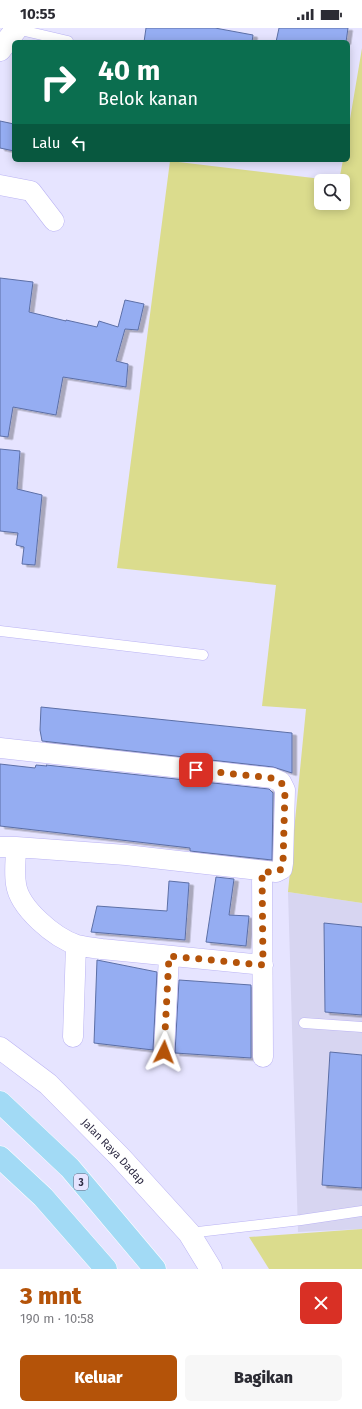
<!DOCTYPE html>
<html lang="id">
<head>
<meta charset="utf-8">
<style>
  :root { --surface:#fff; --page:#f7f7f7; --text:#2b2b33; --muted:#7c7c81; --accent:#b45309 }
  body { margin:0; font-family:"Fira Sans",sans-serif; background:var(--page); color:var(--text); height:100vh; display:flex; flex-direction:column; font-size:15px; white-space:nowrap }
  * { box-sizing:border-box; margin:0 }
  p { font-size:13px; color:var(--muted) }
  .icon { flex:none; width:22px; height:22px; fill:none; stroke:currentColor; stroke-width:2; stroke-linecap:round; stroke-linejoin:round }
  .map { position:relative; height:1241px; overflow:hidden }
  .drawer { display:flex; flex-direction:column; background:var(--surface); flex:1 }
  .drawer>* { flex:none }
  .top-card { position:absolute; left:12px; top:12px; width:338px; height:122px; border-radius:6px; box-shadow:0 2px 10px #0003; background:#0b6e4f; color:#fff; overflow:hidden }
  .fabs { position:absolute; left:314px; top:146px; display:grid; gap:8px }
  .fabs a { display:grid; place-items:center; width:36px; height:36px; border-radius:6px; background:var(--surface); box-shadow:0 2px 10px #0003; font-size:20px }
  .pin { position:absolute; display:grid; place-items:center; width:34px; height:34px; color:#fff; margin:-17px; border-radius:8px; box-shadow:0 2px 6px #0006 }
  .me { position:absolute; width:44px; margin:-22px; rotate:3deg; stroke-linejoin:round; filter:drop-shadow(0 0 3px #0008) }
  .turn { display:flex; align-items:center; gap:14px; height:84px; padding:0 20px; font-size:18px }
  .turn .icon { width:52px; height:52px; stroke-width:2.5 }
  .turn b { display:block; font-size:28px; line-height:34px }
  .then { display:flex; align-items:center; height:38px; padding:0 20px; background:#0003; gap:8px; font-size:15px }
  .round { display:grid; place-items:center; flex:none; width:42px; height:42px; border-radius:6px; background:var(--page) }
  .overview { display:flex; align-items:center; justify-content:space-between; height:68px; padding:0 20px }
  h1 { font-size:24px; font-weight:800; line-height:30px; color:var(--accent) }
  .primary-button { display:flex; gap:8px; margin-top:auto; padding:8px 20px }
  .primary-button a { flex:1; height:46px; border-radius:6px; background:var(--accent); color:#fff; font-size:16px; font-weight:800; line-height:46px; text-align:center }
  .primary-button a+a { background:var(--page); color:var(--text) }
  .status { display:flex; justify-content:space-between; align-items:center; height:28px; padding:0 20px; background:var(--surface); direction:ltr }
  .status svg { height:11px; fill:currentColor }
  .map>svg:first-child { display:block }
  .built { fill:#d7d5f1 }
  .green { fill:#dbdc8d; fill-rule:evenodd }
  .building { fill:#95adf2; stroke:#5c6fa6; filter:url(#shadow) }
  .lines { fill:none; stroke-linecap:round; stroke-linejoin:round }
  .lane-casing { stroke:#bab3f3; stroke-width:11 }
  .street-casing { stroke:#bab3f3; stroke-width:21 }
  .secondary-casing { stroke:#bab3f3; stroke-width:23 }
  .highway-casing { stroke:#fff; stroke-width:23 }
  .lane { stroke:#fff; stroke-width:10 }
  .street { stroke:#fff; stroke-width:20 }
  .secondary { stroke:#fff; stroke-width:22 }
  .highway { stroke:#a2daf5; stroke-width:22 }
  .route { stroke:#b45309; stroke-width:7; stroke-dasharray:0 12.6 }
  .labels { text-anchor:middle; stroke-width:3.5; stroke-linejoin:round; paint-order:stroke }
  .shield { fill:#e6e4ff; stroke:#65627c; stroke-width:1 }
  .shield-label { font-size:10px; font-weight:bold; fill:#2e2b44 }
  .street-label { font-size:11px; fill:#2e2b44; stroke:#e6e4ff }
</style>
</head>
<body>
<div class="status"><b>10:55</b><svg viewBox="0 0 49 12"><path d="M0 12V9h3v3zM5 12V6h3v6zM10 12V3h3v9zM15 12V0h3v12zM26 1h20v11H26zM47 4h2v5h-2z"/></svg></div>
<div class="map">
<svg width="362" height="1241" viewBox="0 0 362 1241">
  <defs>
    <filter id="shadow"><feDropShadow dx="4.5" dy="2.5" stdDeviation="0" flood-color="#0004"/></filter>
  </defs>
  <rect width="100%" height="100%" fill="#e6e4ff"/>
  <!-- built -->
  <path class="built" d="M288 864 362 875V1201L298 1204Z"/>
  <!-- green -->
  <path class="green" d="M362 20V875L288 864 306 681 262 678 276 557 117 540 170 133 339 153 343 132H348V103ZM321 153H343V175H321Z
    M362 1201V1241H269L249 1209Z"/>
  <!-- building -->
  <path class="building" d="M146 0H215L253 7 252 14H144Z
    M279 0H348L346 14H276Z
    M0 93 14 96V123L0 120Z
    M0 250 33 254 29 284 66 293V292L97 299 99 293 118 299 125 272 144 276 138 302 125 301 116 333 128 336 126 359 63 349 56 387 13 379 8 409 0 408Z
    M0 421 20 423 17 461 42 467 35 537 22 536 24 519 16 517 18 505 0 503Z
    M41 679 292 705V745L273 739 42 713 40 702Z
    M0 736 35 740 36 737 47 738 46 737 269 761 273 765 272 832 190 823V820L0 798Z
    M216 849 234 851 229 887 249 888 246 918 206 914Z
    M169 853 189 855 185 912 91 904 97 878 167 883Z
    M324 895 362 899V987L325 984Z
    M97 932 157 944 153 1022 94 1015Z
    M179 952 251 957V1030L175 1025Z
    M330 1024 362 1027V1160L322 1157Z"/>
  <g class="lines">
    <!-- lane casing -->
    <g class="lane-casing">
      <path id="lane" d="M16 1 68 13
        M0 603 203 627
        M304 995 362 999
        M189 1205 301 1192 362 1183"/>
    </g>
    <!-- street casing -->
    <g class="street-casing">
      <path id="street" d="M0 157 31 163 54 193
        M0 720 272 750 281 754 285 762 283 835 282 841 276 844 126 827 16 819H0
        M16 819C16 830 14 844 16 856 19 880 55 910 77 917 85 919 94 920 102 921L263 937
        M262 844 263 1029
        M73 1009 76 917
        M164 1024 169 928"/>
    </g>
    <!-- secondary casing -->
    <g class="secondary-casing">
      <g id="secondary">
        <path d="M0 22 17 0"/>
        <path id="s1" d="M0 1020 48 1056 120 1129 189 1205 211 1241"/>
      </g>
    </g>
    <!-- highway casing -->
    <g class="highway-casing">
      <path id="highway" d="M0 1074 70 1140 155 1241
        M0 1129 43 1169 106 1241"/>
    </g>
    <!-- lane -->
    <use href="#lane" class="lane"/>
    <!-- street -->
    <use href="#street" class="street"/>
    <!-- secondary -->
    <use href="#secondary" class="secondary"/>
    <!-- highway -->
    <use href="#highway" class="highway"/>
  </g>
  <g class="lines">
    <!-- route -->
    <path class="route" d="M164 1024 169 928 263 937 262 844H276L282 841 283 835 285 762 281 754 272 750 196 742"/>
  </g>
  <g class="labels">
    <!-- shield labels -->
    <rect class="shield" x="74" y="1146" width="14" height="16" rx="3"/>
    <g class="shield-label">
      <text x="81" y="1158">3</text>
    </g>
    <!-- street labels -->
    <g class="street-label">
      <text dy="4" stroke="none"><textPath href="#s1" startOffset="154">Jalan Raya Dadap</textPath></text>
    </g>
  </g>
</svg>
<div class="fabs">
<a><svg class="icon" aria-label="search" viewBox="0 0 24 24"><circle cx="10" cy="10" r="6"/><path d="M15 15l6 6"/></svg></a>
</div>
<div class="pin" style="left:196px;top:742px;background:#d93025"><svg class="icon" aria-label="arrive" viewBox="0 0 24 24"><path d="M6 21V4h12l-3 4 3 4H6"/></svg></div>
<svg class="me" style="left:164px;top:1024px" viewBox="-20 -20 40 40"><path d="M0-17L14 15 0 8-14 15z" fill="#b45309" stroke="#fff" stroke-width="4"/></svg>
<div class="top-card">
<div class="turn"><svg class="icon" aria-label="right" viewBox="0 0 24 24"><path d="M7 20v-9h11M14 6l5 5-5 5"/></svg><div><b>40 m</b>Belok kanan</div></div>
<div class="then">Lalu<svg class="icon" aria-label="left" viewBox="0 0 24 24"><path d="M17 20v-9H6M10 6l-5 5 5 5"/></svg></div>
</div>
</div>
<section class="drawer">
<div class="overview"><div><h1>3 mnt</h1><p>190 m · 10:58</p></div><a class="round" style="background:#d93025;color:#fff"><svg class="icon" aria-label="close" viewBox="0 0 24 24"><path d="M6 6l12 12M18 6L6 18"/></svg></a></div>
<div class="primary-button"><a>Keluar</a><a>Bagikan</a></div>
</section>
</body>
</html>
